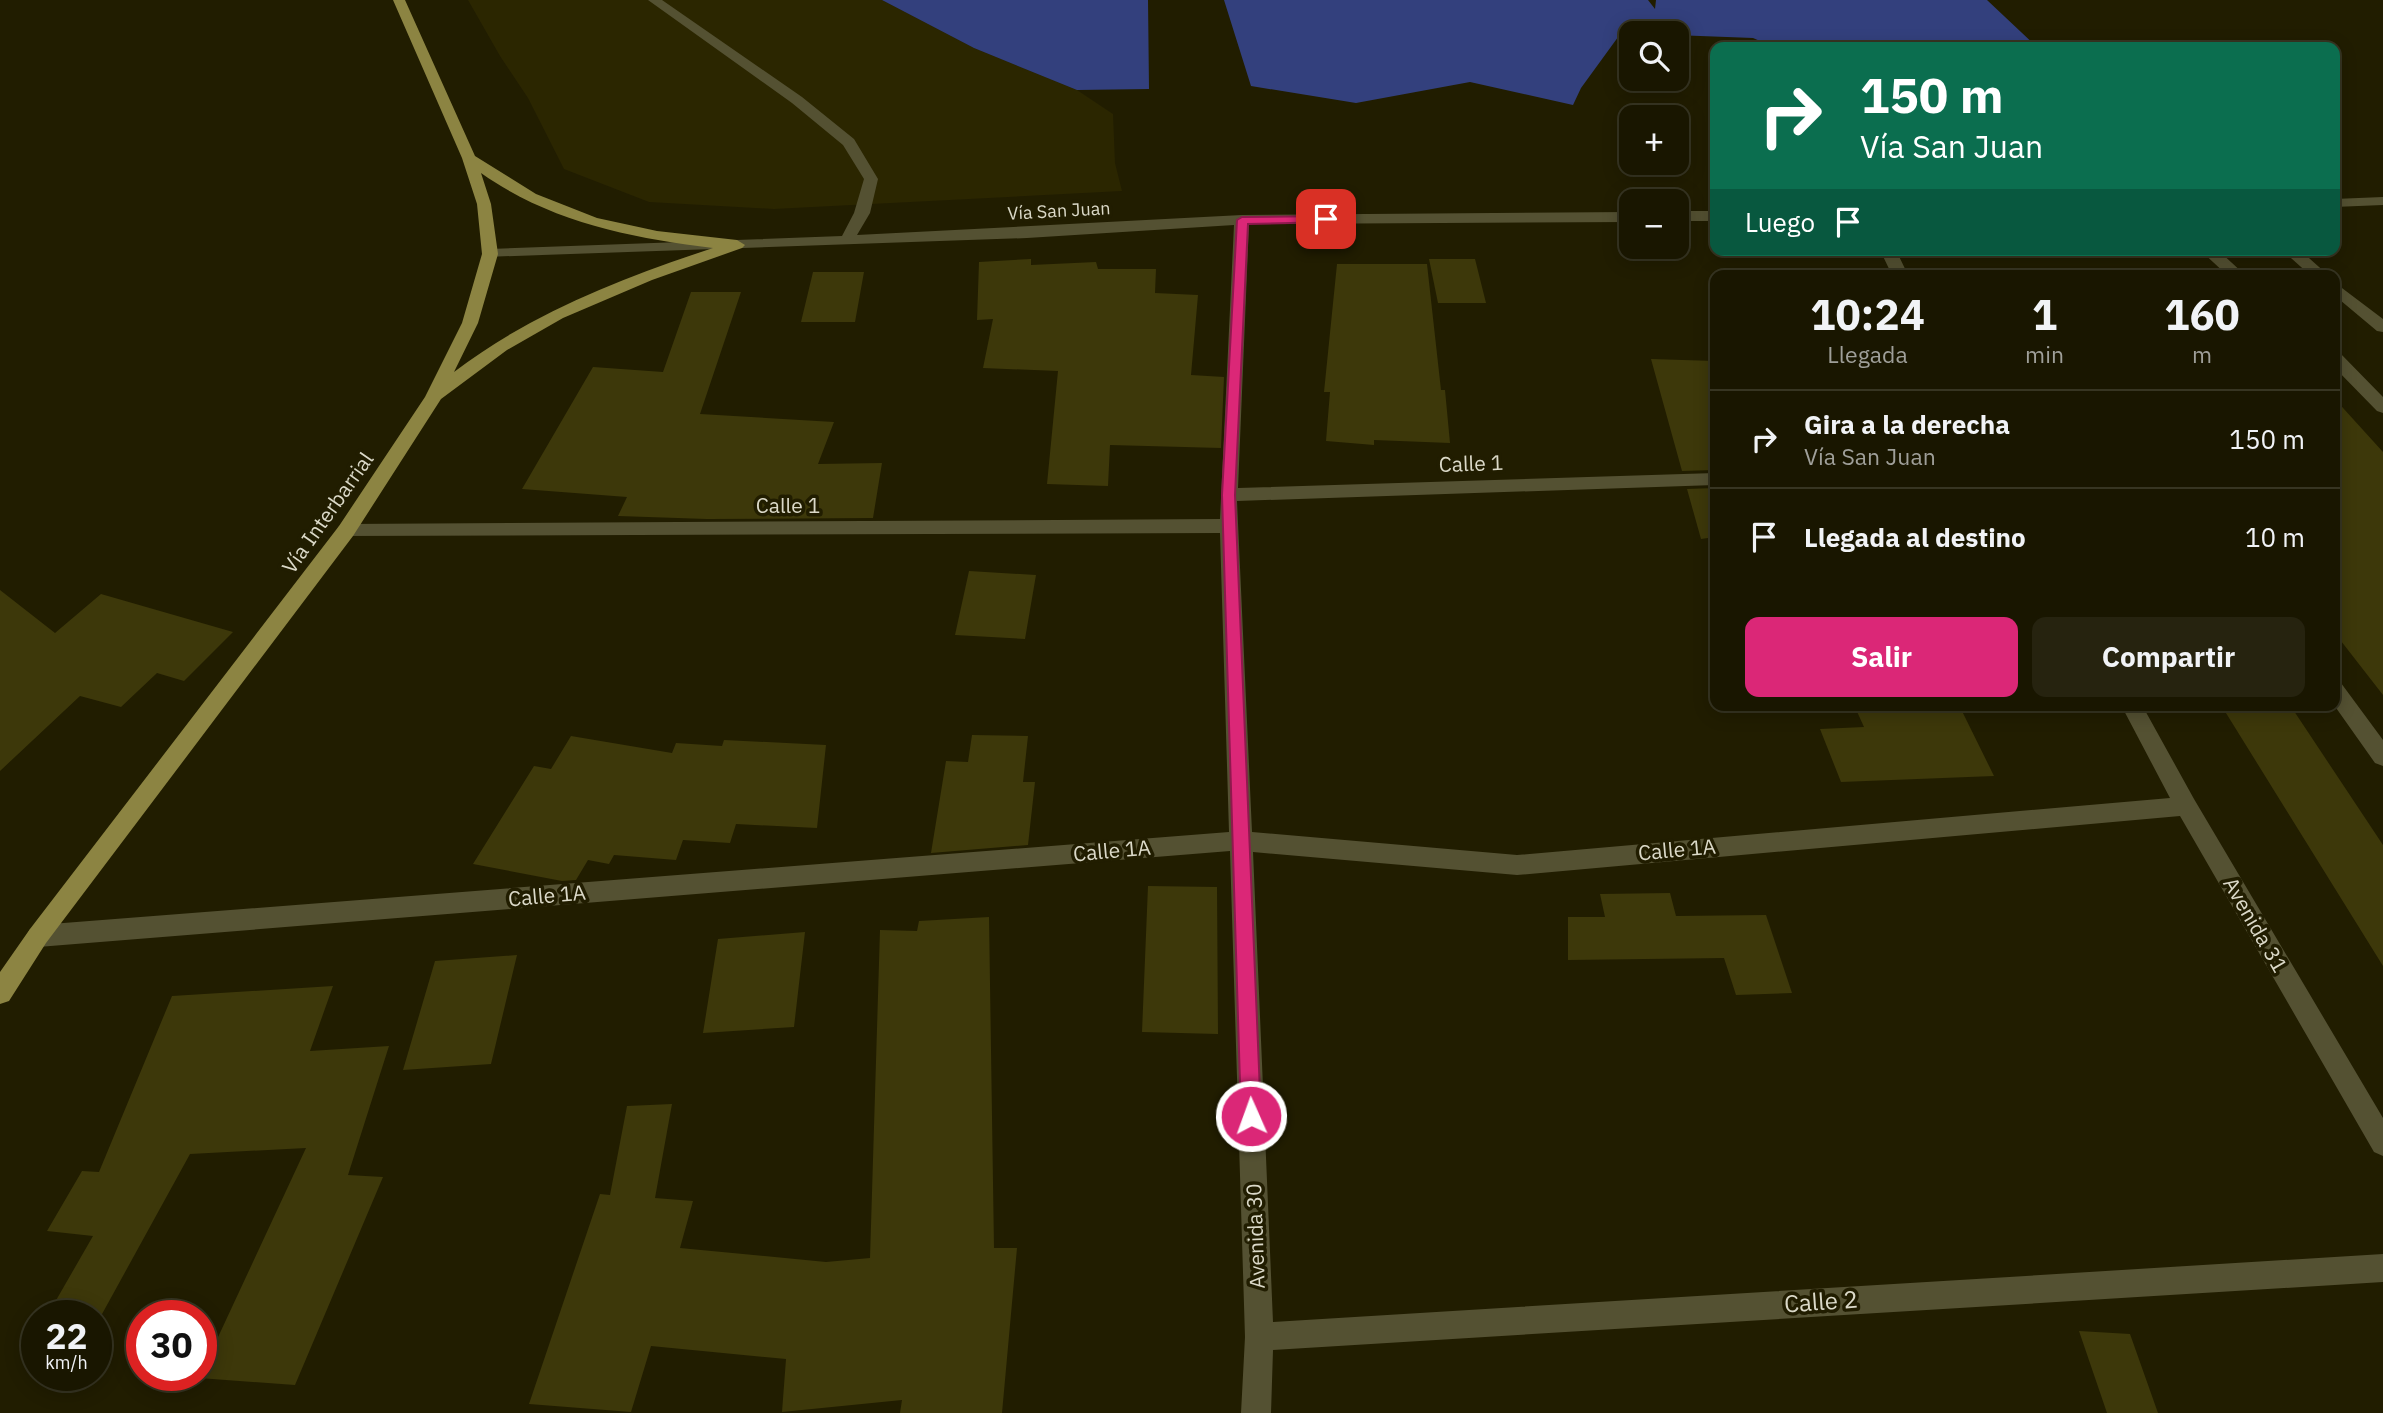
<!DOCTYPE html>
<html lang="es">
<head>
<meta charset="utf-8">
<style>
  :root { --surface:#191600; --page:#26230f; --text:#f1f3f6; --muted:#9f9f99; --line:#373522; --accent:#db2777 }
  body { margin:0; font-family:"IBM Plex Sans",sans-serif; background:var(--page); color:var(--text); height:100vh; display:flex; flex-direction:column; font-size:26px; white-space:nowrap }
  * { box-sizing:border-box; margin:0 }
  p { font-size:23px; color:var(--muted) }
  .icon { flex:none; width:38px; height:38px; fill:none; stroke:currentColor; stroke-width:2; stroke-linecap:round; stroke-linejoin:round }
  .map { position:relative; flex:1; overflow:hidden }
  .sheet { position:absolute; left:1710px; top:270px; width:630px; height:441px; display:flex; flex-direction:column; background:var(--surface); border-radius:14px; box-shadow:0 4px 18px #0003,0 0 0 2px var(--line) }
  .sheet>* { flex:none }
  .guide { position:absolute; left:1710px; top:42px; width:630px; height:214px; border-radius:14px; box-shadow:0 4px 18px #0003,0 0 0 2px var(--line); background:#0b6e4f; color:#fff; overflow:hidden }
  .tools { position:absolute; left:1619px; top:21px; display:grid; gap:14px }
  .tools a { display:grid; place-items:center; width:70px; height:70px; border-radius:14px; background:var(--surface); box-shadow:0 4px 18px #0003,0 0 0 2px var(--line); font-size:35px }
  .speed { position:absolute; left:21px; top:1300px; display:flex; gap:14px; font-size:35px; font-weight:700; text-align:center }
  .speed>* { display:grid; place-content:center; width:91px; height:91px; border-radius:50%; background:var(--surface); box-shadow:0 4px 18px #0003,0 0 0 2px var(--line); line-height:1 }
  .speed small { font-size:18px; font-weight:400 }
  .speed .limit { border:10px solid #d22; background:#fff; color:#111 }
  .pin { position:absolute; display:grid; place-items:center; width:60px; height:60px; color:#fff; margin:-30px; border-radius:14px; box-shadow:0 4px 10px #0006 }
  .me { position:absolute; width:77px; margin:-38px; rotate:358deg; stroke-linejoin:round; filter:drop-shadow(0 0 5px #0008) }
  .turn { display:flex; align-items:center; gap:24px; height:147px; padding:0 35px; font-size:32px }
  .turn .icon { width:91px; height:91px; stroke-width:2.5 }
  .turn b { display:block; font-size:49px; line-height:60px }
  .then { display:flex; align-items:center; height:66px; padding:0 35px; background:#0003; gap:14px; font-size:26px }
  .eta { display:flex; justify-content:space-evenly; align-items:center; height:119px; text-align:center }
  .eta b { font-size:42px; font-weight:800; line-height:49px }
  .button { display:flex; gap:14px; margin-top:auto; padding:14px 35px }
  .button a { flex:1; height:80px; border-radius:14px; background:var(--accent); color:#fff; font-size:28px; font-weight:800; line-height:80px; text-align:center }
  .button a+a { background:var(--page); color:var(--text) }
  ul { padding:0; list-style:none }
  li { display:flex; align-items:center; gap:21px; height:98px; padding:0 35px; border-top:2px solid var(--line) }
  li div { flex:1 }
  li b { display:block; font-size:26px }
  li em { font-style:normal }
  .map>svg:first-child { display:block }
  .built { fill:#2b2600 }
  .forest { fill:#33407d }
  .building { fill:#3d380a }
  .lines { fill:none; stroke-linecap:round; stroke-linejoin:round }
  .minor { fill:#545132; fill-rule:evenodd }
  .major { fill:#8c8442; fill-rule:evenodd }
  .route { fill:#db2777; stroke:#8e194d; stroke-width:2 }
  .labels { text-anchor:middle; stroke-width:7; stroke-linejoin:round; paint-order:stroke }
  .far-street-label { font-size:18px; fill:#dbd9c8; stroke:#211d00 }
  .street-label { font-size:21px; fill:#dbd9c8; stroke:#211d00 }
  .near-street-label { font-size:24px; fill:#dbd9c8; stroke:#211d00 }
</style>
</head>
<body>
<div class="map">
<svg width="2383" height="1413" viewBox="0 0 2383 1413">
  <rect width="100%" height="100%" fill="#211d00"/>
  <!-- built -->
  <path class="built" d="M468 0H882L974 48 1077 90 1113 114 1115 163 1122 191 774 209 649 202 564 169 528 98 500 56Z"/>
  <!-- forest -->
  <path class="forest" d="M882 0H1148L1149 89 1077 90 974 48Z
    M1224 0H1648L1655 9 1656 0H1987L2037 47H1774L1753 38 1621 33 1581 88 1573 105 1470 82 1356 103 1251 86Z"/>
  <!-- building -->
  <path class="building" d="M1031 259V265L1096 262 1098 269H1156L1155 293 1198 295 1191 375 1224 377 1221 448 1110 445 1108 486 1047 484 1058 371 983 368 993 319 977 320 979 262Z
    M1429 259H1475L1486 303H1438Z
    M1337 264H1427L1441 390H1445L1450 443 1374 440V445L1326 441 1330 392H1324Z
    M813 272H864L855 322H801Z
    M691 292H741L700 414 834 422 818 464 882 463 873 518 707 519 618 516 627 497 522 489 593 367 663 372Z
    M1651 359 1715 361V470L1682 471Z
    M2334 398 2383 452V695L2334 632Z
    M1715 488V537L1701 539 1687 489Z
    M969 571 1036 575 1025 639 955 635Z
    M0 590 55 633 101 594 233 632 184 681 157 673 121 707 80 696 0 771Z
    M1854 705H1959L1994 776 1841 782 1820 729 1864 727Z
    M2221 705H2290L2383 845V966Z
    M972 735 1028 736 1023 782H1035L1028 845 931 853 946 761 968 762Z
    M571 736 672 753 676 743 722 746 724 740 826 745 817 828 736 824 730 843 683 840 676 860 614 855 609 864 588 860 576 880 562 881 473 864 534 766 551 769Z
    M1148 886 1217 887 1218 1034 1142 1032Z
    M1670 893 1676 916 1766 915 1792 993 1736 995 1724 958 1568 960V917H1605L1600 894Z
    M989 917 994 1248H1017L1002 1413H900L902 1400 782 1412 786 1359 651 1346 631 1412 529 1404 600 1194 610 1195 627 1106 672 1104 655 1198 693 1201 680 1248 826 1262 870 1258 880 930 917 931 919 921Z
    M805 932 794 1027 703 1033 718 939Z
    M517 955 491 1064 403 1070 435 961Z
    M333 986 310 1051 389 1046 348 1175 383 1177 295 1385 199 1378 306 1148 190 1154 96 1325V1316H47L93 1236 47 1231 82 1171 99 1172 172 996Z
    M2079 1331 2130 1334 2158 1413H2107Z"/>
  <g class="lines">
    <!-- minor -->
    <path class="minor" d="M648 0H662L802 97 854 139 878 179 870 213 857 235 1242 215 1631 212V222L1249 224 1238 488 1715 473V485L1237 501 1252 832 1517 855 2170 798 2121 705H2142L2194 799 2383 1118V1156L2374 1152 2180 816 1517 875 1253 852 1273 1322 2383 1254V1282L1273 1350 1271 1413H1241L1245 1337 1230 851 38 947 30 943 26 936 30 929 38 925 1229 832 1220 533 339 536 337 531 339 526 346 524 1220 519 1234 225 1027 238 485 257 482 254 490 249 842 236 854 213 864 179 843 145 792 103Z
      M2383 197V205L2334 207V199Z
      M1676 211H1715V221H1676Z
      M1880 250H1896L1908 275H1892Z
      M2200 250H2218L2245 275H2227Z
      M2282 250H2300L2328 275H2310Z
      M2334 282 2383 319V332L2377 331 2334 295Z
      M2334 352 2340 353 2383 397V413L2377 411 2334 367Z
      M2334 681 2341 683 2383 740V766L2375 763 2334 705Z"/>
    <!-- major -->
    <path class="major" d="M393 0H405L475 156 536 194 597 218 657 231 737 240 745 245 742 248 652 280 563 318 507 350 441 399 353 536 46 943 9 1001 0 1004V972L30 929 339 526 425 397 462 323 482 254 477 204 462 158ZM481 173C550 222 631 238 713 248 622 278 531 313 454 372L478 323 498 254 491 204Z"/>
  </g>
  <!-- route -->
  <path class="route" d="M1326 216 1331 219 1330 222 1248 224 1235 495 1261 1116 1258 1123 1251 1126 1244 1123 1241 1116 1222 495 1237 220 1242 217Z"/>
  <g class="labels">
    <!-- far-street labels -->
    <g class="far-street-label">
      <text transform="translate(1059 211) rotate(-3)" y="6">Vía San Juan</text>
    </g>
    <!-- street labels -->
    <g class="street-label">
      <text transform="translate(1471 464) rotate(-2)" y="7">Calle 1</text>
      <text x="788" y="513">Calle 1</text>
      <text transform="translate(328 513) rotate(-55)" y="7">Vía Interbarrial</text>
      <text transform="translate(1677 850) rotate(-5)" y="7">Calle 1A</text>
      <text transform="translate(1112 851) rotate(-5)" y="7">Calle 1A</text>
      <text transform="translate(547 896) rotate(-5)" y="7">Calle 1A</text>
      <text transform="translate(2255 925) rotate(60)" y="7">Avenida 31</text>
      <text transform="translate(1256 1236) rotate(-92)" y="7">Avenida 30</text>
    </g>
    <!-- near-street labels -->
    <g class="near-street-label">
      <text transform="translate(1821 1302) rotate(-4)" y="8">Calle 2</text>
    </g>
  </g>
</svg>
<div class="tools">
<a><svg class="icon" aria-label="search" viewBox="0 0 24 24"><circle cx="10" cy="10" r="6"/><path d="M15 15l6 6"/></svg></a>
<a>+</a>
<a>−</a>
</div>
<div class="speed"><div>22<small>km/h</small></div><div class="limit">30</div></div>
<div class="pin" style="left:1326px;top:219px;background:#d93025"><svg class="icon" aria-label="arrive" viewBox="0 0 24 24"><path d="M6 21V4h12l-3 4 3 4H6"/></svg></div>
<svg class="me" style="left:1251px;top:1116px" viewBox="-20 -20 40 40"><circle r="17" fill="#db2777" stroke="#fff" stroke-width="3"/><path d="M0-11L8 9 0 5-8 9z" fill="#fff"/></svg>
<div class="guide">
<div class="turn"><svg class="icon" aria-label="right" viewBox="0 0 24 24"><path d="M7 20v-9h11M14 6l5 5-5 5"/></svg><div><b>150 m</b>Vía San Juan</div></div>
<div class="then">Luego<svg class="icon" aria-label="arrive" viewBox="0 0 24 24"><path d="M6 21V4h12l-3 4 3 4H6"/></svg></div>
</div>
<section class="sheet">
<div class="eta">
<div><b>10:24</b><p>Llegada</p></div>
<div><b>1</b><p>min</p></div>
<div><b>160</b><p>m</p></div>
</div>
<ul>
<li><svg class="icon" aria-label="right" viewBox="0 0 24 24"><path d="M7 20v-9h11M14 6l5 5-5 5"/></svg><div><b>Gira a la derecha</b><p>Vía San Juan</p></div><em>150 m</em></li>
<li><svg class="icon" aria-label="arrive" viewBox="0 0 24 24"><path d="M6 21V4h12l-3 4 3 4H6"/></svg><div><b>Llegada al destino</b></div><em>10 m</em></li>
</ul>
<div class="button"><a>Salir</a><a>Compartir</a></div>
</section>
</div>
</body>
</html>
